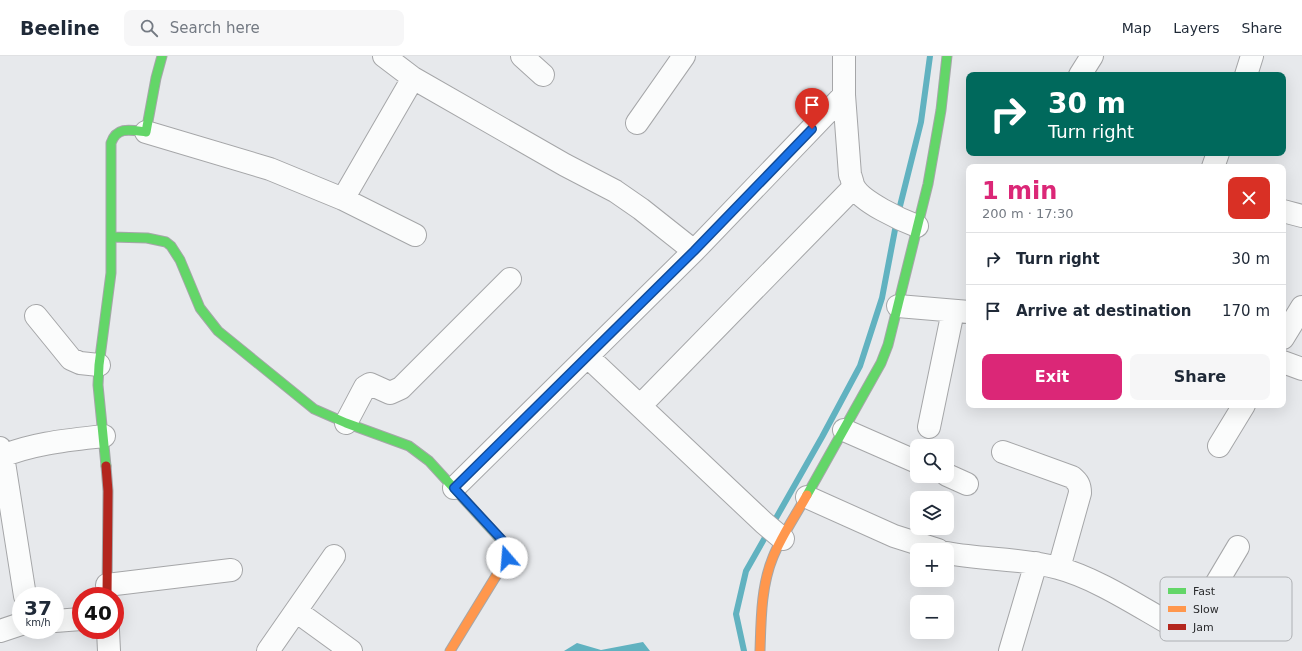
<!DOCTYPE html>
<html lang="en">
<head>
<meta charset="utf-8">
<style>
  :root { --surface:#fff; --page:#f6f6f7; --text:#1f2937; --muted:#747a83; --line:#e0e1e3; --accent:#db2777 }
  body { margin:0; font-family:"DejaVu Sans",sans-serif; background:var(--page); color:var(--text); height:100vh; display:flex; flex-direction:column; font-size:15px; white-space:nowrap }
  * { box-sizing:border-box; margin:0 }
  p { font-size:13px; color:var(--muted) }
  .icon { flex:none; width:22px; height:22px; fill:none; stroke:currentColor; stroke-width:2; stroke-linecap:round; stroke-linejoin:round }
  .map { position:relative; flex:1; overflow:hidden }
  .side { position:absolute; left:966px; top:108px; width:320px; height:244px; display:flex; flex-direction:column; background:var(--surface); border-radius:8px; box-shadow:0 4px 16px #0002 }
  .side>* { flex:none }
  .guide { position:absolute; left:966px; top:16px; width:320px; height:84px; border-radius:8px; box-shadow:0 4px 16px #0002; background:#00695c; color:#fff; overflow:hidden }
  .fabs { position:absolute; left:910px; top:383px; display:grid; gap:8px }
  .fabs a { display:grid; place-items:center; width:44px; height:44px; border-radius:8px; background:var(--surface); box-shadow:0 4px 16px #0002; font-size:20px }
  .speed { position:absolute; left:12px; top:531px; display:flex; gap:8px; font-size:20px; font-weight:700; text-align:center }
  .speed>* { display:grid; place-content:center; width:52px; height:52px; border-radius:50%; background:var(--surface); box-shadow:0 4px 16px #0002; line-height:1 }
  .speed small { font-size:10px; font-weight:400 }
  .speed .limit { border:6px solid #d22; background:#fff; color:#111 }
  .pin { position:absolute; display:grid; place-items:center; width:34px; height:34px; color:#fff; margin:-41px -17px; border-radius:50% 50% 50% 0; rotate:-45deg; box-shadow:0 0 4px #0007 }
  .pin .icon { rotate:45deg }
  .me { position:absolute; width:44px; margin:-22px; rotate:342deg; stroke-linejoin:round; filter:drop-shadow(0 0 3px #0008) }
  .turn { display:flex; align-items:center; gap:14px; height:84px; padding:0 16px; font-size:18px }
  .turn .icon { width:52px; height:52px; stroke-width:2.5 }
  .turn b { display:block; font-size:28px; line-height:34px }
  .round { display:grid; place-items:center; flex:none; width:42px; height:42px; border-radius:8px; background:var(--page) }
  .summary { display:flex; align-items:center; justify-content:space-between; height:68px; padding:0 16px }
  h1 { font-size:24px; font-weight:800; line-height:30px; color:var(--accent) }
  .cta { display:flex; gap:8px; margin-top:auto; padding:8px 16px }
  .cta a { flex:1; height:46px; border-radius:8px; background:var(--accent); color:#fff; font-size:16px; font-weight:800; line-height:46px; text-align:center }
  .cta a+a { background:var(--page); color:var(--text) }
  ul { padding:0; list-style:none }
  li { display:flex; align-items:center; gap:12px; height:52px; padding:0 16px; border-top:1px solid var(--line) }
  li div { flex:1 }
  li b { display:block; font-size:15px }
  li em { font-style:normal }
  header { display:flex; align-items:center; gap:24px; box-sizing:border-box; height:56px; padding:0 20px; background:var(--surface); border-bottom:1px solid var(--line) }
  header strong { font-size:19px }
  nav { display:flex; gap:22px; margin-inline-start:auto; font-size:14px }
  .search { width:280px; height:36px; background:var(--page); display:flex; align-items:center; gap:10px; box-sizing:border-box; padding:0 14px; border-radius:8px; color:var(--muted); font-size:15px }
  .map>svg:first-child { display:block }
  .water { fill:#61b2c0 }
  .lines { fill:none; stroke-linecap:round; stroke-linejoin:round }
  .stream { stroke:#61b2c0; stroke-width:6 }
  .street-casing { stroke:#a5a6a8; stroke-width:24 }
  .fast-casing { stroke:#a5a6a8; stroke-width:11 }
  .slow-casing { stroke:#a5a6a8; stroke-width:11 }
  .jam-casing { stroke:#a5a6a8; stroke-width:11 }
  .street { stroke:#fbfcfc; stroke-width:22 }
  .fast { stroke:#63d668; stroke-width:9 }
  .slow { stroke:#ff974d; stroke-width:9 }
  .jam { stroke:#b3261e; stroke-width:9 }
  .route-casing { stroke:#114b97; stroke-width:10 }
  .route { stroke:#1a73e8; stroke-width:7 }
  .key { fill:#e6e9ed; stroke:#aeb0b3; stroke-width:1 }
  .key-label { font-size:11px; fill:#2a2b2d }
</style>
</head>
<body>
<header>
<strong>Beeline</strong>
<div class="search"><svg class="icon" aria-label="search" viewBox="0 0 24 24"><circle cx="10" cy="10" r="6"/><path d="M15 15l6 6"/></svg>Search here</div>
<nav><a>Map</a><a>Layers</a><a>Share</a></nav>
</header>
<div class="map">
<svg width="1302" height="595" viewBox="0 0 1302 595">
  <rect width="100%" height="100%" fill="#e7e9ec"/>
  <!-- water -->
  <path class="water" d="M643 586 650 595H564L577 587 601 594Z"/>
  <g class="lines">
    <!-- stream -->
    <path class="stream" d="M744 595 736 558 746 515 822 381 860 310 882 242 898 158 921 66 930 0"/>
    <!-- street casing -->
    <g class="street-casing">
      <path id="street" d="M384 0 413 22 565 109 615 135 641 153 694 195
        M522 0 543 19
        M844 0V39L850 119C852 122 852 127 854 131 862 146 901 164 917 170
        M1080 19 1092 0
        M1246 19 1252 0
        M637 67 684 0
        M146 76 270 113 343 143 415 179
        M1213 111 1218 97
        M343 143 413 22
        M1283 155 1302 160
        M898 250 969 256
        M36 260 71 303 80 307 99 309
        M1283 282 1302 251
        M588 301 764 467 783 483
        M1283 306 1302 313
        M640 350 854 131
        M346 367 365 331 370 328 390 337 401 332 510 223
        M929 371 953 255
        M844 374 917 406
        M1219 390 1244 349
        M0 392 3 400 25 540
        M1003 396 1072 421C1078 426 1080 429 1080 437L1059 512
        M0 401C33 387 69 384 104 380
        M947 419 967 428
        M454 432 694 195 844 39
        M807 441 894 480 938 494
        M947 497C984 504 1022 502 1058 512 1096 522 1138 550 1172 569 1185 571 1188 570 1197 560L1238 491
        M107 529 231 514
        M296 555 351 595
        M55 565 81 563
        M108 574 109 595
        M0 575 21 568
        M268 595 334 500
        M1010 595 1036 507"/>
    </g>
    <!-- fast casing -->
    <g class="fast-casing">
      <path id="fast" d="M111 181 147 182 166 186 171 190 180 204 200 252 218 275 314 353 346 367 409 390 429 405 504 487 507 492
        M106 410 98 329 99 309 111 217V87C117 70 131 74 146 76L156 22 162 0
        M807 439 881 307 888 289 928 128 941 54 947 0"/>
    </g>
    <!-- slow casing -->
    <g class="slow-casing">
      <path id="slow" d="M450 595 507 502 508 495 507 492
        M760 595C761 564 761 530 773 501 782 479 796 459 807 439"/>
    </g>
    <!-- jam casing -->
    <g class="jam-casing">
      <path id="jam" d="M106 410 108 435 107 540"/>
    </g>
    <!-- street -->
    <use href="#street" class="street"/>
    <!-- fast -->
    <use href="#fast" class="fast"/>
    <!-- slow -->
    <use href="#slow" class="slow"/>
    <!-- jam -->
    <use href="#jam" class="jam"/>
  </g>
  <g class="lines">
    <!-- route casing -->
    <g class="route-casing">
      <path id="route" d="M507 502 508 494 504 486 454 432 694 195 812 73"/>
    </g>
    <!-- route -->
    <use href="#route" class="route"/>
  </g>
  <!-- legend -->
  <rect x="1160" y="521" width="132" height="64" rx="6" class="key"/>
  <rect x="1168" y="532" width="18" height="6" fill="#63d668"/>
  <rect x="1168" y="550" width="18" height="6" fill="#ff974d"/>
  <rect x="1168" y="568" width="18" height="6" fill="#b3261e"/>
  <g class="key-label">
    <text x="1193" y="539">Fast</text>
    <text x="1193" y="557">Slow</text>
    <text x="1193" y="575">Jam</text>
  </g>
</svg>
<div class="fabs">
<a><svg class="icon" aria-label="search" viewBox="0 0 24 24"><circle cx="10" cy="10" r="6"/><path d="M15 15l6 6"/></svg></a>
<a><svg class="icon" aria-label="layers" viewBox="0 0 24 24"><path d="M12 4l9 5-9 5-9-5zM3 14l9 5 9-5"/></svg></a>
<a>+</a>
<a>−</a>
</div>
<div class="speed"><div>37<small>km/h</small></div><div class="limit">40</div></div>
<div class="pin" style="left:812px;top:73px;background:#d93025"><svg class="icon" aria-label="arrive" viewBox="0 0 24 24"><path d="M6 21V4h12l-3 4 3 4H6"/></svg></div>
<svg class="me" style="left:507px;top:502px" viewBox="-20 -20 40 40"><circle r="19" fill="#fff"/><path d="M0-13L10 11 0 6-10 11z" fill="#1a73e8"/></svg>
<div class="guide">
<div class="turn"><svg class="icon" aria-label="right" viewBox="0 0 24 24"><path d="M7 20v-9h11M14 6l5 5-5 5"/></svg><div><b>30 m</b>Turn right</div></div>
</div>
<section class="side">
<div class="summary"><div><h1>1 min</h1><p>200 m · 17:30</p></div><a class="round" style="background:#d93025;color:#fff"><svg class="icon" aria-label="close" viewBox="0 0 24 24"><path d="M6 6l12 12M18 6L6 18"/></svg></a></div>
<ul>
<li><svg class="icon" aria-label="right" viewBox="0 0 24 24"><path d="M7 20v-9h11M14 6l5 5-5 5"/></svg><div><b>Turn right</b></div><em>30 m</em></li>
<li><svg class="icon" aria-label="arrive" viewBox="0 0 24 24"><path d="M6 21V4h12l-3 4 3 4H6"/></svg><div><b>Arrive at destination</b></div><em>170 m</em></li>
</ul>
<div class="cta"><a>Exit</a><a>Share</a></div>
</section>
</div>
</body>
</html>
